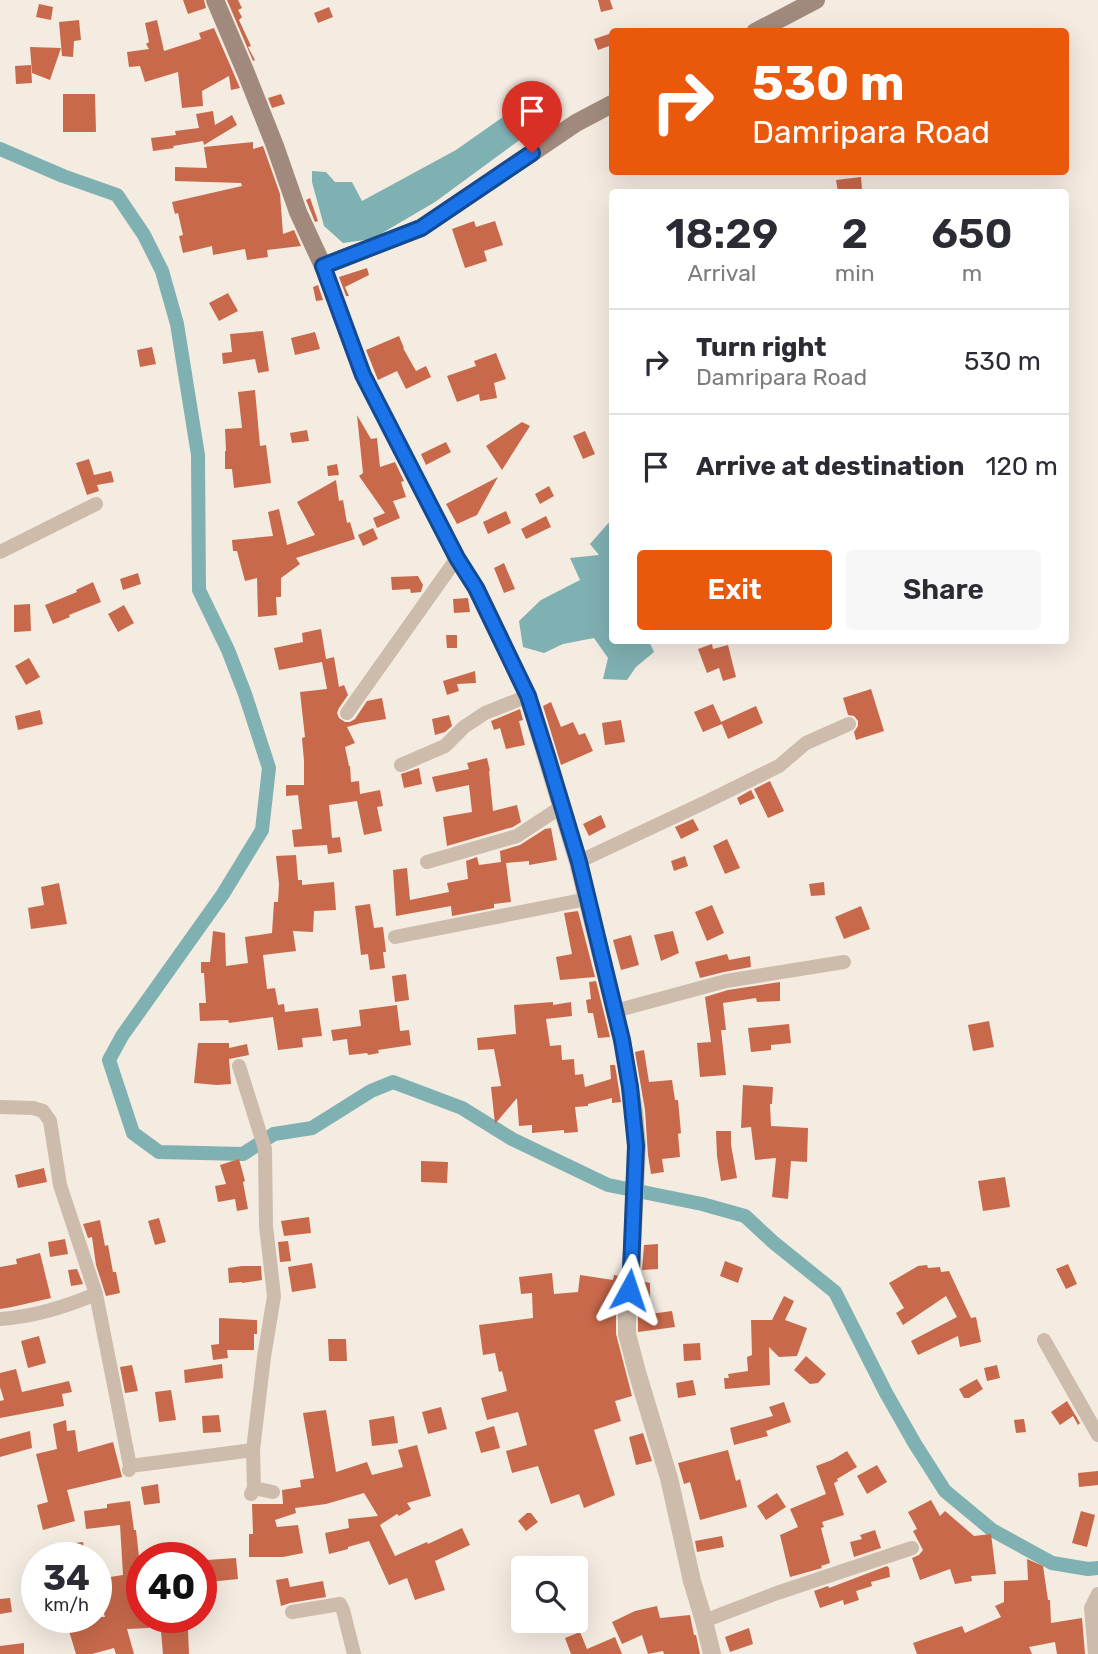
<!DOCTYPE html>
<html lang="en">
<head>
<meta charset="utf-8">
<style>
  :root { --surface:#fff; --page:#f7f7f7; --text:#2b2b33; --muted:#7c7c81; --line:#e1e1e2; --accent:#ea580c }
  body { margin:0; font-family:Rubik,sans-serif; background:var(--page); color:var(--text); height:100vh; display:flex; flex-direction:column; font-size:26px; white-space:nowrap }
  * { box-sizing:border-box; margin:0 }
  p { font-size:23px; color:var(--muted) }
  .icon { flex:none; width:38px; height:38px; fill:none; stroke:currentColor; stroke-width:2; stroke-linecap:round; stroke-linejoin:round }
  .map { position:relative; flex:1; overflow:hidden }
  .side { position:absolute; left:609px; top:189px; width:460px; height:455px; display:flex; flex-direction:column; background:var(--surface); border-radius:7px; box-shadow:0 7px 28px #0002 }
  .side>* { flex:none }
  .hud { position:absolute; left:609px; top:28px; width:460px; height:147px; border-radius:7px; box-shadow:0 7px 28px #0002; background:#ea580c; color:#fff; overflow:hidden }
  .tools { position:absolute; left:511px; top:1556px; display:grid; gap:14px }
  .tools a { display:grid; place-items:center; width:77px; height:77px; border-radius:7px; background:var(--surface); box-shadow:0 7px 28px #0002; font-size:35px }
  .speed { position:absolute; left:21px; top:1542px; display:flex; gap:14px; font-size:35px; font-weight:700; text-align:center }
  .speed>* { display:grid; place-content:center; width:91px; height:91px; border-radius:50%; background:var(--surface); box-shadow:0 7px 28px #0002; line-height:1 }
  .speed small { font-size:18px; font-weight:400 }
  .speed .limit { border:10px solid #d22; background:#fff; color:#111 }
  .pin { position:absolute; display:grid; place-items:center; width:60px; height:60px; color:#fff; margin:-72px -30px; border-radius:50% 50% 50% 0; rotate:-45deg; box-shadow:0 0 7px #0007 }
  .pin .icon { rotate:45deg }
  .me { position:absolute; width:77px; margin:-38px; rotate:5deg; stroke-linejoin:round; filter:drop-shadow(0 0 5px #0008) }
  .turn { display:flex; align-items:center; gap:24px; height:147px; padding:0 28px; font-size:32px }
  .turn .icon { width:91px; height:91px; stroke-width:2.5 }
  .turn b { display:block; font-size:49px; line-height:60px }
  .eta { display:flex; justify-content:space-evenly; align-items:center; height:119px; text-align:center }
  .eta b { font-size:42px; font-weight:600; line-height:49px }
  .cta { display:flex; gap:14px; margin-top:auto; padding:14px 28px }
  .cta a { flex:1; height:80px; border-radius:7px; background:var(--accent); color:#fff; font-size:28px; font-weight:600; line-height:80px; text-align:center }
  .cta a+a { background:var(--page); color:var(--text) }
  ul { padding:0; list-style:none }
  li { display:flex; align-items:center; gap:21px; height:105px; padding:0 28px; border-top:2px solid var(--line) }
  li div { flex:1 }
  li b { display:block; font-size:26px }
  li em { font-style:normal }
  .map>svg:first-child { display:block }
  .water { fill:#7fb0b2 }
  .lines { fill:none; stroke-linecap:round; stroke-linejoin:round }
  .canal { stroke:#7fb0b2; stroke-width:14 }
  .building { fill:#c8694b }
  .minor { stroke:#cdbbac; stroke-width:14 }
  .tertiary { stroke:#cdbbac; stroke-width:18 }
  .secondary { stroke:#a18a7d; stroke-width:18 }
  .route-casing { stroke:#114b97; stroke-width:18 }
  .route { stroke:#1a73e8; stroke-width:12 }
</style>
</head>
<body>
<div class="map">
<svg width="1098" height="1654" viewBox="0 0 1098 1654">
  <rect width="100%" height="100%" fill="#f4ebe1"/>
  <!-- water -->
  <path class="water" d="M547 86 559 111 435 202 372 239 343 243 324 226 312 182V171L326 172 335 182H352L362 201 456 150Z
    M612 519V640L649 641 654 652 636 667 627 680 603 679 608 658 594 638 563 644 544 653 523 647 519 621 541 600 580 580 570 558 599 555 590 544Z"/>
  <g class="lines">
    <!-- canal -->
    <path class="canal" d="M0 149 63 176 117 195 144 235 162 271 177 324 198 455 199 590 228 650 245 694 269 768 262 830 223 894 122 1036 109 1060 133 1133 159 1152 243 1154 274 1134 312 1128 371 1091 393 1082 462 1108 512 1139 608 1185 702 1204 745 1216 773 1242 835 1292 886 1393 915 1444 945 1491 992 1530 1052 1563 1088 1569 1098 1568"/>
  </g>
  <!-- building -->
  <path class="building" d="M183 0H204L206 8 188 14Z
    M227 0H238L242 8 238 10 242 17 239 20 251 46 248 47 255 60 253 61Z
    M598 0H610L613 9 601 12Z
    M39 4 53 7 51 20 36 17Z
    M329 7 333 17 318 23 314 13Z
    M79 20 81 40 74 41 73 57 62 56 59 22Z
    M157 20 164 51 201 39 199 33 214 28 240 88 231 90 229 76 202 91 203 106 182 108 178 72 145 82 140 66 129 67 127 52 149 49 146 44 149 42 145 23Z
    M612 33V45L598 50 594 39Z
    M30 47 61 48 50 80 32 73Z
    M31 65 32 83 16 84 15 66Z
    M63 94H95L96 132H63Z
    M281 94 285 104 272 108 268 98Z
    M213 111 215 125 232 115 237 125 204 145 203 141 173 146 174 148 153 151 151 138 176 135 175 131 199 128 196 114Z
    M253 142V149L263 146 280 194 283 234 294 230 301 246 267 250 268 257 247 260 245 249 213 255 212 246 183 253 179 236 183 235 178 213 175 214 172 202 242 186 241 183 175 181V167L207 168 204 147Z
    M861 177 862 189 838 192 836 180Z
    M310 198 318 221 315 222 306 200Z
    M474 221 476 227 495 221 503 245 484 251 487 261 465 268 452 229Z
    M367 268 369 275 345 287 349 296H346L339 277Z
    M318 285 323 300 316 301 313 287Z
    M228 293 238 311 219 321 209 303Z
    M263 331 269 371 258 373 255 359 223 364 222 353 232 352 230 334Z
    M315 332 320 349 295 355 291 338Z
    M399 336 404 348H403L416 371 426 366 431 377 406 389 397 371 378 380 366 350Z
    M152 347 156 364 140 367 137 350Z
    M496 353 506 379 494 383 497 398 480 401 479 394 457 402 447 376 476 366 474 361Z
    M255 390 260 446 266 445 271 483 234 488 232 469H225V451H226L225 429 242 428 238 392Z
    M357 415 371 439 377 438 380 467 395 462 404 481 401 482 406 497 393 501 400 518 377 528 373 518 385 513 359 476 363 473Z
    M522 422 530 426 502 470 486 446Z
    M307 430 309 441 292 443 290 433Z
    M585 431 595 454 583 459 573 436Z
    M446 442 451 452 426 465 421 454Z
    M89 459 94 475 111 471 114 482 97 485 99 491 87 495 76 463Z
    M337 464 339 475 328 476 327 466Z
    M498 477 477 515 457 524 446 504Z
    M336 480 339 501 343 500 347 523 350 522 355 539 296 558 300 564 281 578V597H276L277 615 258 617 257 578 245 581 237 551H233L232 540 273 536 268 512 279 509 287 545 315 535 297 502Z
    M549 486 554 496 540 504 535 494Z
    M506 511 511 523 488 534 483 522Z
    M546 516 551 527 526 539 521 529Z
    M373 528 378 539 363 546 358 535Z
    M504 563 515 589 504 593 494 568Z
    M138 573 141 584 123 590 120 579Z
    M418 576 423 585 421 592 411 593 410 589 392 590 391 577Z
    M93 582 101 602 69 615 70 617 53 624 45 605 77 592 76 590Z
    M468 598 470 612 454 613 453 599Z
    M30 604 31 631 14 632V605Z
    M124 605 134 623 118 632 108 614Z
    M321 629 326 659 334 657 339 687 344 685 348 695 339 708 337 713 339 718 345 722H350L355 719 367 701 382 698 386 719 361 723 347 727 355 743 345 747 349 766H350L351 782 359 781 360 794 380 790 383 806 377 807 382 831 364 835 357 801 329 805 332 838 340 837 342 852 328 854 327 845 294 847 292 830 302 829 298 795 286 796V785H304V761L302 738 305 737 300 692 327 689 322 662 279 670 274 648 303 642 302 633Z
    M446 635H457V648H447Z
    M712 644 713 649 728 645 736 677 723 681 719 668 707 673 698 649Z
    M29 658 40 677 26 685 15 666Z
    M475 671 476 683 457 684 459 691 447 695 443 681Z
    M871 689 884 731 856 740 854 732 858 726V721L854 716 848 715 843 698Z
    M551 702 561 727 573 722 579 735 585 733 593 751 561 765 543 706Z
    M713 704 722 724 703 732 694 712Z
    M756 706 763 723 728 739 721 722Z
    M520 709 523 720 519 721 525 745 506 749 500 728 494 730 491 721Z
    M40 710 43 724 18 730 15 716Z
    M449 715 452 726 445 732 435 735 432 719Z
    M621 720 625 742 605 745 602 723Z
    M487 758 490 771H489L493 811 517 805 521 822 513 827 447 846 443 817 472 812 469 785 436 792 432 777 469 769 467 763Z
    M419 768 422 784 404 788 401 774Z
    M770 781 784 811 768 818 754 789Z
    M751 790 755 798 740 805 737 798Z
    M601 815 606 827 589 836 583 824Z
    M693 819 699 830 681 839 675 827Z
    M551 828 557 860 529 865V861L506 863 511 902 494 904V908L452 916 451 906 396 916 393 870 407 868 410 900 449 892 447 883 468 879 466 861 477 857 479 865 501 862 500 851 520 845 545 829Z
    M727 839 740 868 725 874 713 846Z
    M296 855 298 880H302V885L334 882 336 910 314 911 313 932 293 931 296 951 263 955 267 989 275 988 278 1005 284 1004 285 1012 318 1008 322 1036 302 1038 303 1047 278 1050 273 1017 229 1023 228 1020 200 1021 199 1003H206L204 973H201V962H210L213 931 225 933 226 966 248 963 245 937 272 933 274 902H278L279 884 276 856Z
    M685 856 688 866 674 871 671 861Z
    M824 882 825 895 811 896 809 884Z
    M59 883 67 924 31 929 28 908 44 905 41 887Z
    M370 904 374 928 383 927 386 952H383L385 968 370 970 368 954 361 955 355 906Z
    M712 905 724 933 707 941 695 912Z
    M861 906 870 929 844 939 835 917Z
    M578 911 595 977 560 980 556 957 572 954 564 913Z
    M673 931 679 953 661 961 654 935Z
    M631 935 639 965 621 970 613 940Z
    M727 954 729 960 750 956 751 967 724 972 700 978 695 962Z
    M406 974 409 1000 395 1002 392 976Z
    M596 981 610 1037 598 1038 593 1013H588L586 1000 591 999 589 982Z
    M780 982V1001L757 1002 756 998 723 1003 726 1030H721L726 1075 700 1077 697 1043 711 1042 705 997 728 990Z
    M553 1002V1005L571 1002 572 1016 546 1019 550 1046 561 1045 562 1060 574 1059 575 1075 583 1074 585 1087 611 1079 610 1065H615L621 1102 612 1103V1098L588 1104V1106L575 1107 578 1132 564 1133V1130L532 1133V1125L519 1126 517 1098 495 1124 491 1087 501 1086 494 1049 478 1050 477 1038 516 1034 514 1005Z
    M397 1005 400 1031 409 1030 411 1045 378 1050 379 1053 368 1055 367 1053 349 1055 347 1039 333 1041 331 1030 361 1026 359 1010Z
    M989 1021 994 1047 973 1051 968 1025Z
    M789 1024 791 1043 771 1045V1050L751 1052 748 1028Z
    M198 1043H229V1048L247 1044 249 1055 229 1059 231 1084 217 1085 194 1083Z
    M644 1050 649 1082 672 1080 675 1100H678L681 1133 678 1134 680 1157 662 1159 664 1172 651 1174 648 1155 645 1110 635 1052Z
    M743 1085 773 1087 772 1104H770L771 1126 808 1128 807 1162 791 1161 788 1199 772 1197 776 1158 755 1160 751 1127 741 1128Z
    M716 1131H731V1145L737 1178 721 1181 717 1156Z
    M239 1159 245 1181 243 1182 248 1209 237 1211 235 1199 218 1202 215 1186 226 1184 220 1165Z
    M421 1161 448 1162 447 1183 421 1182Z
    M44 1168 47 1182 18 1188 15 1175Z
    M1005 1177 1010 1207 983 1211 978 1181Z
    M309 1217 311 1233 284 1236 281 1221Z
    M159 1218 166 1242 155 1245 148 1221Z
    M100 1220 105 1246 108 1245 113 1272H116L120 1293 106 1296 96 1265 92 1237 88 1238 83 1224Z
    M65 1239 68 1254 50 1257 48 1242Z
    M288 1241 291 1261 280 1262 278 1242Z
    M658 1244V1269L642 1270 644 1245Z
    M40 1253 51 1298 12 1307 0 1309V1267L17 1264 16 1259Z
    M725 1261 743 1268 738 1283 720 1276Z
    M312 1263 316 1288 292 1292 288 1267Z
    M1068 1264 1077 1284 1066 1289 1056 1269Z
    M927 1265 928 1268 940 1267 941 1272 949 1271 971 1318 976 1317 981 1342 960 1347 958 1336 918 1355 911 1341 957 1317 946 1296 903 1325 896 1313 904 1308 889 1283 918 1266Z
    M242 1266H261L262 1280 242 1283V1282L229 1283 228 1268Z
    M77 1269 83 1284 71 1286 68 1270Z
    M552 1273 554 1294 578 1292 580 1275 613 1280 614 1275 619 1276 616 1308V1334L632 1396 615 1401 621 1421 594 1430 615 1495 584 1508 579 1494 551 1504 538 1466 512 1473 506 1451 527 1445 518 1412 487 1420 481 1398 507 1391 502 1371 499 1372 495 1353 483 1355 479 1325 533 1318 532 1293 521 1294 519 1277Z
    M641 1281 650 1283V1314L672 1311 675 1327 638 1332V1310Z
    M784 1296 794 1301 785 1320 807 1328 797 1356 779 1357 769 1347 770 1385 725 1389 724 1378H729L728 1374 748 1371 747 1357 752 1355 751 1320H772Z
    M219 1318 257 1320V1334H254V1350H227L228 1358 213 1360 211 1345 219 1344Z
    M39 1336 46 1363 28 1368 21 1341Z
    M328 1339H346L347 1361H329Z
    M700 1343 701 1360 684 1361 683 1344Z
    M806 1356 826 1374 818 1383 810 1384 794 1370Z
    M222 1364 223 1378 185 1383 184 1370Z
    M132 1365 138 1391 125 1393 120 1367Z
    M997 1365 1000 1378 987 1381 984 1368Z
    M16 1369 22 1392 69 1381 72 1392 62 1394 64 1406 0 1418V1401L4 1400 0 1387V1373Z
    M977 1379 983 1389 969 1398H964L959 1389Z
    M693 1380 696 1395 678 1398 676 1383Z
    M171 1390 176 1420 159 1422 155 1392Z
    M1067 1401 1080 1423 1078 1425 1073 1416 1060 1425 1051 1412Z
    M784 1402 791 1422 766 1431 768 1436 734 1445 730 1428 773 1416 769 1407Z
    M441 1407 447 1429 428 1434 422 1412Z
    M326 1410 336 1472 367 1462 372 1475 403 1467 398 1450 417 1445 431 1496 407 1503 411 1509 399 1516 397 1514 380 1525 395 1556 427 1542 428 1544 462 1528 470 1545 435 1561 445 1590 415 1600 407 1578 389 1585 369 1541 348 1547V1549L329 1554 325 1533 349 1528 348 1519 378 1516 364 1493 326 1504 295 1508 296 1513 275 1520 277 1527 298 1525 303 1553 283 1557H249V1534H253L252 1504H283L282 1490 301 1487 300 1480 314 1478 303 1413Z
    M219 1415 221 1432 203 1433 202 1416Z
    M394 1416 398 1443 372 1446 369 1420Z
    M1024 1419 1026 1432 1016 1433 1014 1420Z
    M66 1420 67 1431 75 1430 78 1452 113 1442 122 1477 67 1490 75 1521 43 1530 37 1505 48 1502 36 1454 57 1449 53 1424Z
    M494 1426 500 1448 481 1453 475 1432Z
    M30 1431 32 1448 0 1457V1439Z
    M643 1433 652 1461 636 1465 629 1437Z
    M728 1450 736 1481 740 1479 747 1507 700 1520 690 1482 684 1484 678 1463Z
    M847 1451 857 1467 837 1479 838 1481 834 1483 844 1515 822 1522 824 1527 821 1528 830 1563 821 1566 822 1568 790 1577 780 1535 798 1527 790 1509 826 1494 816 1466 832 1460Z
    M877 1465 887 1482 867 1494 857 1476Z
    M1098 1471V1485L1079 1487 1078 1473Z
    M158 1484 160 1503 144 1505 141 1487Z
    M777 1493 786 1507 766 1520 757 1506Z
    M931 1500 940 1516 945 1511 974 1536 991 1534 996 1574 971 1576 972 1581 955 1584 950 1569 920 1580 912 1558 919 1555 923 1550 913 1531 917 1529 908 1512Z
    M130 1501 134 1530H136L142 1583V1617H148L149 1628 127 1629 134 1654H116L114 1648 92 1654H76L69 1631 64 1632 59 1617H105L100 1600 97 1579 123 1575 120 1525 86 1529 84 1511 107 1508V1504Z
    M1081 1511 1095 1515 1087 1547 1072 1543Z
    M527 1513H531L538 1522 526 1531 518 1521Z
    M875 1530 881 1548 854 1557 850 1542 862 1539 860 1535Z
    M722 1536 724 1547 697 1552 695 1541Z
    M83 1542 86 1558H53L51 1546Z
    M236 1558 238 1579 209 1582 207 1560Z
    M1027 1559 1043 1566 1048 1600H1050L1051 1623 1082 1618 1085 1654H1057L1055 1642 1029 1647 1032 1654H917L913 1643 962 1626 965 1633 1001 1617 995 1606 1004 1602V1581L1028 1580Z
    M887 1566 889 1568 890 1577 871 1582 872 1586 856 1591 859 1600 844 1605 843 1600 820 1608 814 1591 828 1586 829 1588Z
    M288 1578 290 1587 323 1581 326 1597 290 1603 281 1606 276 1580Z
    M10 1598 12 1612 0 1614V1599Z
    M657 1606 660 1618 690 1615 694 1635H696L700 1654H664L663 1651 648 1654 642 1635 622 1644 612 1622 635 1611Z
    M749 1628 753 1644 730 1652 725 1637Z
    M188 1630 189 1654H163L161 1631Z
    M580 1632 587 1649 615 1637 622 1654H571L565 1638Z
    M24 1643V1654H0V1646Z"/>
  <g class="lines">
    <!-- minor -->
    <path class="minor" d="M0 552 96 504
      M347 713 457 558
      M401 765 445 746 464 727 485 713 528 696
      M427 862 517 836 561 807
      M578 862 708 801 779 766 806 743 849 724
      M395 937 587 899
      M615 1011 726 981 844 962
      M239 1066 265 1149 266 1226 274 1296 264 1357 253 1450 254 1488 251 1494
      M0 1107 33 1108 43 1111 50 1121 60 1185 96 1294
      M0 1319C33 1317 65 1307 96 1294L130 1466 129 1470
      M1044 1340 1098 1435
      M130 1466 253 1450
      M254 1488 273 1492
      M292 1612 340 1604 343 1610 354 1654
      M704 1621 777 1593 912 1548
      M1095 1654 1091 1608 1098 1594"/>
    <!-- tertiary -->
    <path class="tertiary" d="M323 266 363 375 457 558 476 588 528 696 578 862 622 1040 634 1111 637 1146 631 1270 627 1309V1334L637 1372 669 1478 692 1581 704 1621 712 1654"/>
    <!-- secondary -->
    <path class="secondary" d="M215 0 246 73 275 146 298 212 323 266 421 228 576 123 612 104
      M755 32 816 0"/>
  </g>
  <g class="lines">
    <!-- route casing -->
    <g class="route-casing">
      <path id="route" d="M532 153 421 228 323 266 363 375 457 558 476 588 528 696 547 756 579 862 622 1040 630 1087 636 1146 631 1270 629 1290"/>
    </g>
    <!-- route -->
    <use href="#route" class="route"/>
  </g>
</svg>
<div class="tools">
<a><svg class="icon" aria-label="search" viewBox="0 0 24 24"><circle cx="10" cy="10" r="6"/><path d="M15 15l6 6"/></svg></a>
</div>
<div class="speed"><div>34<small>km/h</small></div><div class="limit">40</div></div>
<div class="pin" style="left:532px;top:153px;background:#d93025"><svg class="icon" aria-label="arrive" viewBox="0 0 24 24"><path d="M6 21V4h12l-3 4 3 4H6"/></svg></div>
<svg class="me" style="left:629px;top:1290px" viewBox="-20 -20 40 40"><path d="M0-17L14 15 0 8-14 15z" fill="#1a73e8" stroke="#fff" stroke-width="4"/></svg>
<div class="hud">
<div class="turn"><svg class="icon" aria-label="right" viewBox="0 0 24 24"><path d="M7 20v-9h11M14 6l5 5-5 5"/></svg><div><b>530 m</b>Damripara Road</div></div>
</div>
<section class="side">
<div class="eta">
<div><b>18:29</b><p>Arrival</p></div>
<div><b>2</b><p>min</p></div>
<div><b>650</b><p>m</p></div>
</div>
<ul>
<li><svg class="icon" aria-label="right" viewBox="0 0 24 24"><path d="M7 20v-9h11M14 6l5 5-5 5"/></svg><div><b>Turn right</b><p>Damripara Road</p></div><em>530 m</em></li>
<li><svg class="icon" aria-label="arrive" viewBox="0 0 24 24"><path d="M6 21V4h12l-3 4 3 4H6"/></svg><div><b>Arrive at destination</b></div><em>120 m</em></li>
</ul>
<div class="cta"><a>Exit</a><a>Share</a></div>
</section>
</div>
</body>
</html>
